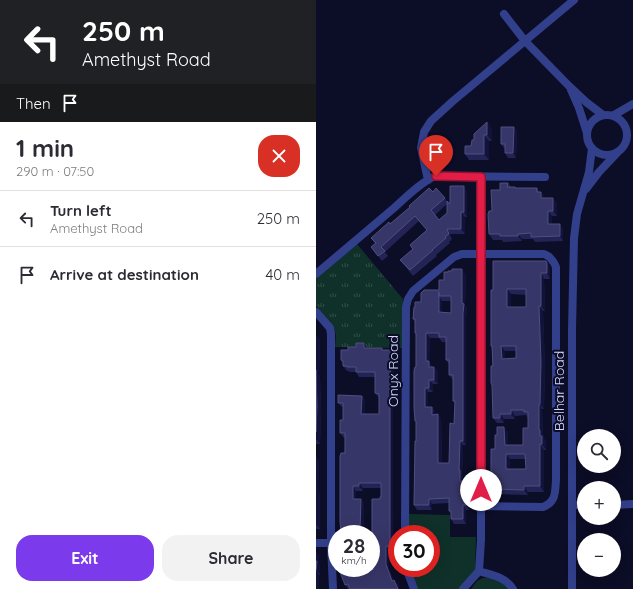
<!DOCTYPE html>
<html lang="en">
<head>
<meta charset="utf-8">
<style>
  :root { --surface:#fff; --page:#f2f2f3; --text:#2b2b33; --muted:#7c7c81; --line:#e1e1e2; --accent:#7c3aed }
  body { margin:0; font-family:Quicksand,sans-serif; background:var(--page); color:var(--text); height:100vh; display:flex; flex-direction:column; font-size:15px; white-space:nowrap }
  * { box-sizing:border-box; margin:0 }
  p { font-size:13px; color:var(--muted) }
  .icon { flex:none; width:22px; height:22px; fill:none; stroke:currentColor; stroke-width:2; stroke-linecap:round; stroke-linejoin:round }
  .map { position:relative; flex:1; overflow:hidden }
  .side { display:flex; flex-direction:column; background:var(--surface); width:316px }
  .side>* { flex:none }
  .top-card { background:#202124; color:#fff; overflow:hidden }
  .tools { position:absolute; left:261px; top:429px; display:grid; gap:8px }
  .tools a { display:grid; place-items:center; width:44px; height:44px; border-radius:50%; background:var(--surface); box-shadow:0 4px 16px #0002; font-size:20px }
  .speed { position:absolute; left:12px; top:525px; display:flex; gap:8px; font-size:20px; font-weight:700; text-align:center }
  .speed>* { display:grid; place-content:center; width:52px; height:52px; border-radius:50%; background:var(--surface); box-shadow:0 4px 16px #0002; line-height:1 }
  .speed small { font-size:10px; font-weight:400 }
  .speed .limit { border:6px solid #d22; background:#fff; color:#111 }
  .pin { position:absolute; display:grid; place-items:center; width:34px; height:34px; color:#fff; margin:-41px -17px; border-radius:50% 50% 50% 0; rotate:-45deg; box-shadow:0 0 4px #0007 }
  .pin .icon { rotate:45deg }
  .me { position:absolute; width:44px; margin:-22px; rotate:0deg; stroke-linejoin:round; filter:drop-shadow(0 0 3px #0008) }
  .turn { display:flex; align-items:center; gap:14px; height:84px; padding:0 16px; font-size:18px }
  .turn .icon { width:52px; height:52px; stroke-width:2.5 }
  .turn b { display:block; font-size:28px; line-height:34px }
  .then { display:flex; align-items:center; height:38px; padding:0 16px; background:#0003; gap:8px; font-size:15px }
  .round { display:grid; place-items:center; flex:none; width:42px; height:42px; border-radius:16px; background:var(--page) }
  .headline { display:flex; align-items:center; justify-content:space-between; height:68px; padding:0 16px }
  h1 { font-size:24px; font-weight:700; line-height:30px }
  .primary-button { display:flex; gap:8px; margin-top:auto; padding:8px 16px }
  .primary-button a { flex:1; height:46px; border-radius:16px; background:var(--accent); color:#fff; font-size:16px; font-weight:700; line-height:46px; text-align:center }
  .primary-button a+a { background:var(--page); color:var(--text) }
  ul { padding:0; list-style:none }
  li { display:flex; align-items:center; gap:12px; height:56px; padding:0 16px; border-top:1px solid var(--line) }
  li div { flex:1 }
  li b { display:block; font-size:15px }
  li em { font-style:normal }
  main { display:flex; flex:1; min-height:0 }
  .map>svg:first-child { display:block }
  .grass { fill:#0f3129 }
  .park { fill:url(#park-tufts) }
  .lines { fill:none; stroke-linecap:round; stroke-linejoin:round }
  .street { stroke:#323f8a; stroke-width:8 }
  .wall { fill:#242356; fill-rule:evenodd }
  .shaded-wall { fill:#13123b }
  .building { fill:#373668; stroke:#4f4f80; fill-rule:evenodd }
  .route-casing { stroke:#92132f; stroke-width:10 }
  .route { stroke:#e11d48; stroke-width:7 }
  .labels { text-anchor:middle; stroke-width:4; stroke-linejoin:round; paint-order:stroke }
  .street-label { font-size:14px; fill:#d1d5ff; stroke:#0c0d26 }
</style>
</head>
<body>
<main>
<section class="side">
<div class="top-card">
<div class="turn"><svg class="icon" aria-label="left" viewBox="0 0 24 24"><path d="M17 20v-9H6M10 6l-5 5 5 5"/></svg><div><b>250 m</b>Amethyst Road</div></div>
<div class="then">Then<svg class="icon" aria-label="arrive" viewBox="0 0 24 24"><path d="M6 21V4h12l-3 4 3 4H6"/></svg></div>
</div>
<div class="headline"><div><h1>1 min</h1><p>290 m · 07:50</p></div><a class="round" style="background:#d93025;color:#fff"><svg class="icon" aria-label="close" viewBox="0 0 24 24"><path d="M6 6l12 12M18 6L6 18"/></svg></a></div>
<ul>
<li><svg class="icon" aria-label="left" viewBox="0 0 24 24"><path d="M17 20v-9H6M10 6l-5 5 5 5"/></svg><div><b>Turn left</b><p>Amethyst Road</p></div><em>250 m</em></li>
<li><svg class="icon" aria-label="arrive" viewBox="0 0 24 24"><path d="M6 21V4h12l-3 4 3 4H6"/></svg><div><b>Arrive at destination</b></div><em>40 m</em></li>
</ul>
<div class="primary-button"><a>Exit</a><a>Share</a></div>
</section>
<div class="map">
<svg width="317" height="589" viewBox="0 0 317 589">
  <defs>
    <pattern id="park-tufts" width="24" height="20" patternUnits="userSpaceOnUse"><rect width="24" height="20" fill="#0f3129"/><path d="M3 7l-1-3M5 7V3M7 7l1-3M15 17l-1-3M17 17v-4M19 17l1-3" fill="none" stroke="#314e49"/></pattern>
  </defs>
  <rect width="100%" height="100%" fill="#0c0d26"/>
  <!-- grass -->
  <path class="grass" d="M93 514 134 515V537H160L159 570 144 589H101L94 568H115V534H93Z
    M167 578H172L190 584 194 589H155L161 581Z"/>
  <!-- park -->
  <path class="park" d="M41 244 87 299 86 348 19 347 20 335 17 327 0 306V279Z"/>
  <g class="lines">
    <!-- street -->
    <path class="street" d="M188 14 209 41 253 86 270 102 287 115
      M255 90 263 108 271 133
      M271 135a20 20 0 1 1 40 0a20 20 0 1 1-40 0Z
      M298 115 317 104
      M112 180 105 148 108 132 115 121 137 101 258 0
      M270 189 283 172 301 153
      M0 274C26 252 52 230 78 208 88 199 107 180 120 176L229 177
      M0 312 14 328 15 334V543L17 589
      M256 505H268
      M298 505 317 504
      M89 534 90 307 92 299 97 291 138 257 146 254H228C234 256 237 260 240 267V480C239 493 240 502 227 507L165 506
      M0 543H15
      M90 568 98 589
      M163 571C175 575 190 577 197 589
      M147 589 163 571 165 540V177
      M256 589V330L258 238 261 214 273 172 276 148"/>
  </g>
  <!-- wall -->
  <path class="wall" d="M171 122 176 129V141H173V160H153L149 154 155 146 158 140Z
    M198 127 201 131 200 158H192L189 153V148H188L185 144Z
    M192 183 195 187H199L200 188H221L223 192H225L229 198 241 203V216H236V224L247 229V241L219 242 217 239H206V241L187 242 186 240H177L173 234 176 211 184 190Z
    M151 191V217H149V234H134L136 239 133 242 134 243 120 255 121 256 97 276 84 260 97 249 94 245 111 230 103 221 69 252 72 256 66 261 55 247 59 244 55 238 74 224 117 192 129 198 131 202 134 204ZM131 204V213L123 220 119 215Z
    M230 261 234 268V279H228L229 311H227L229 367 228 409H226L227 434 228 436V439L230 441V450H228V492H212V495L178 494 175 489 179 449 192 433V445H207L212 428V418L210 415 199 416V419H188V423H181L177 418 176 348 175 346 177 290ZM195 294 210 295V307H195ZM189 351H200V358L189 359ZM194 459H209L210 469H193Z
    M150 274 149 306 151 308 150 318V445H147L146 474 147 475V481L153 486V510H150V524H138L135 519V514L133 511V503L116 504V510H101L98 505 100 441V422L99 421 100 335 99 333V322L97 319 99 307 105 302 123 290 128 280ZM126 301H135V313L126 312ZM114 338H123L126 342H130V360L133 364V375L137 380V401L139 403 138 424 133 463H126L125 419 119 414V411L116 407H112V392H117V384H122V372L118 367H116V366L113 362Z
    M0 335 4 340 3 375 4 376 5 411 4 444H0Z
    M40 347 67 350 78 355 77 402V551H73V569L78 581 82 585 83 589H32L29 585 40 568 42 575 58 569V549L56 546 64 499 65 497V488H47V491H40V499H45L48 504 47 534H24L25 533 29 438H28L24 433 27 420V407H26L22 403 46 396 49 400V414H63V398L59 393V377H43L40 372H34L33 371H31L27 366V364L25 360 32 350Z
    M0 457 3 461 2 487 3 488 4 507V529H0Z
    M0 552 3 556V564L4 566V575H3V589H0Z"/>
  <!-- shaded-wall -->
  <path class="shaded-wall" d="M171 122 176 129V141L171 135Z
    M198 127 201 131 200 158 197 153Z
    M168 135 173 141V160L168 154Z
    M148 186 151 191V217L148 212Z
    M225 192 229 198H225Z
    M237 198 241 203V216L237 211Z
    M232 211 236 216V229L232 224Z
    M145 212 149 217V234L145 229Z
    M244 224 247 229V241L244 236Z
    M131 229 134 234 136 239 133 234Z
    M202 234 206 239V241L202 236Z
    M230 261 234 268V279L231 273Z
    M146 269 150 274 149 306 151 308 150 318V445L147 441Z
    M225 273 228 279 229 311 225 306Z
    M191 289 195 294V313L191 307Z
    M123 296 126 301V317L123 312Z
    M223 306 227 311 229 367 228 409 224 404Z
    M110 333 114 338 113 362 116 366V372L110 361Z
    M0 335 4 340 3 375 4 376 5 411 4 444 0 439Z
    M48 343 51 348H48Z
    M185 346 189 351V364L186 359Z
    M75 350 78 355 77 402V551L74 546V397Z
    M118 367 122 372V384L118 380Z
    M113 380 117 384V392L113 388Z
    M109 388 112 392V411L109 407Z
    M46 396 49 400V419L45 414Z
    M223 404 226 409 227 434 228 436V439L230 441V450L226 444 223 430Z
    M116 407 119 411V419L116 415Z
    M195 410 199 416V419L195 414Z
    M122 414 125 419 126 468 122 463Z
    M184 414 188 419V423L184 418Z
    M188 427 192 433V450L189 445Z
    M144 441 147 445 146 474 147 475V486L144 481 143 470Z
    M224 444 228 450V492L224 486Z
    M190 454 194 459 193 475 190 469Z
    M0 457 3 461 2 487 3 488 4 507V529L0 524Z
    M150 481 153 486V510L150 505Z
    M43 483 47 488V491L43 486Z
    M37 486 40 491V504L37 499Z
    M208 486 212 492V495L208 490Z
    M45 499 48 504 47 534 44 530Z
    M113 499 116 504V510L113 505Z
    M147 505 150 510V524L147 519Z
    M70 546 73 551V569L80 586 76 581 70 564Z
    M0 552 3 556V564L4 566V575L0 570Z
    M38 568H40L44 581 40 576Z
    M0 571 3 575V589H0Z
    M78 580 82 585 83 589H82Z"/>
  <!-- building -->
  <path class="building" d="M171 122V135H168V154H149V146H155L156 140H158V134Z
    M185 127H198L197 153H189V144H185Z
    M184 183H192L191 187H199V188H221V192H225V198H237V211H232V224H244V236L215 237V233L202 234V236H184V234H173L172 214 173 211H176L175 190H184Z
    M134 186H148V212H145V229H131L133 234 129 237 130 238 116 250H117L94 270 84 260 97 249 94 245 111 230 99 216 65 247 69 251 62 256 55 247 60 243 55 238 73 222 74 224 94 207 93 206 113 188 117 192 120 188 129 198 115 210 123 220 131 213V201L134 204Z
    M177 261H230L231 263V273H225V306H223L225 362 224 404H223V430H224V436H226V444H224V486H208V490L175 489V449H179V435H181V427H188L189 445H207V428H212V412H208V410H195V414H184V418H177L176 385 175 383V366H177L176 346H175V290H177ZM191 289H210V307H191ZM185 346H200V358L186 359ZM190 454H209L210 469H190Z
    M136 269H146V303L148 304 147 313V441H144L143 470H144V481H150V505H147V519H135V511H133V498L113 499V505H98L99 441H100V421H99L98 407V371L99 367H100V333H99V319H97L98 307H99V302H105V293L108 290H123V280H128V272H132V271H136ZM123 292V296H135V313L123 312ZM110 333H123V337H130V360H133V375H137V401H139L138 424 134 423 133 463H122V414L116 415V407H109V388H113V380H118V367H113V361H110Z
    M40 343H48V348H66V350H75L74 397V546H70V564L76 581 78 580 82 589H34L32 584 29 585 24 572V568H38L40 576 58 569V546H56V499H64V497H65V483H43V486H37V499H45L44 530H43V534H24V533H25L24 521V456L25 453H29V433H24V420H27V403H22V395L46 396 45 414H63V394L59 393V372H40V367H31V366H27V361L25 360V350H32V347H40Z
    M0 370 1 406 0 432Z
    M0 561H1L0 570Z"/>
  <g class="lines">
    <!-- route casing -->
    <g class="route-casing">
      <path id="route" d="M120 176 165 177V490"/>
    </g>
    <!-- route -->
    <use href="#route" class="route"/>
  </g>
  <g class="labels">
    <!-- street labels -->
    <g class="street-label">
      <text transform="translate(77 371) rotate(-90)" y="5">Onyx Road</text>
      <text transform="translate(243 391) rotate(-90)" y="5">Belhar Road</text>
    </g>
  </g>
</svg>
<div class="tools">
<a><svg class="icon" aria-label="search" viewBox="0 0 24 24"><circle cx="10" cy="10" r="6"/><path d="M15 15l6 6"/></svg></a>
<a>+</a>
<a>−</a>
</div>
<div class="speed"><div>28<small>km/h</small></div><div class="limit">30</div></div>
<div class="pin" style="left:120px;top:176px;background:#d93025"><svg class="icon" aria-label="arrive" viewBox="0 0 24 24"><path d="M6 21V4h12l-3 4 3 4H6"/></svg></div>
<svg class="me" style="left:165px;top:490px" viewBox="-20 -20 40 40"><circle r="19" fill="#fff"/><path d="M0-13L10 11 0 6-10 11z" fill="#e11d48"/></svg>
</div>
</main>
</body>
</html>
